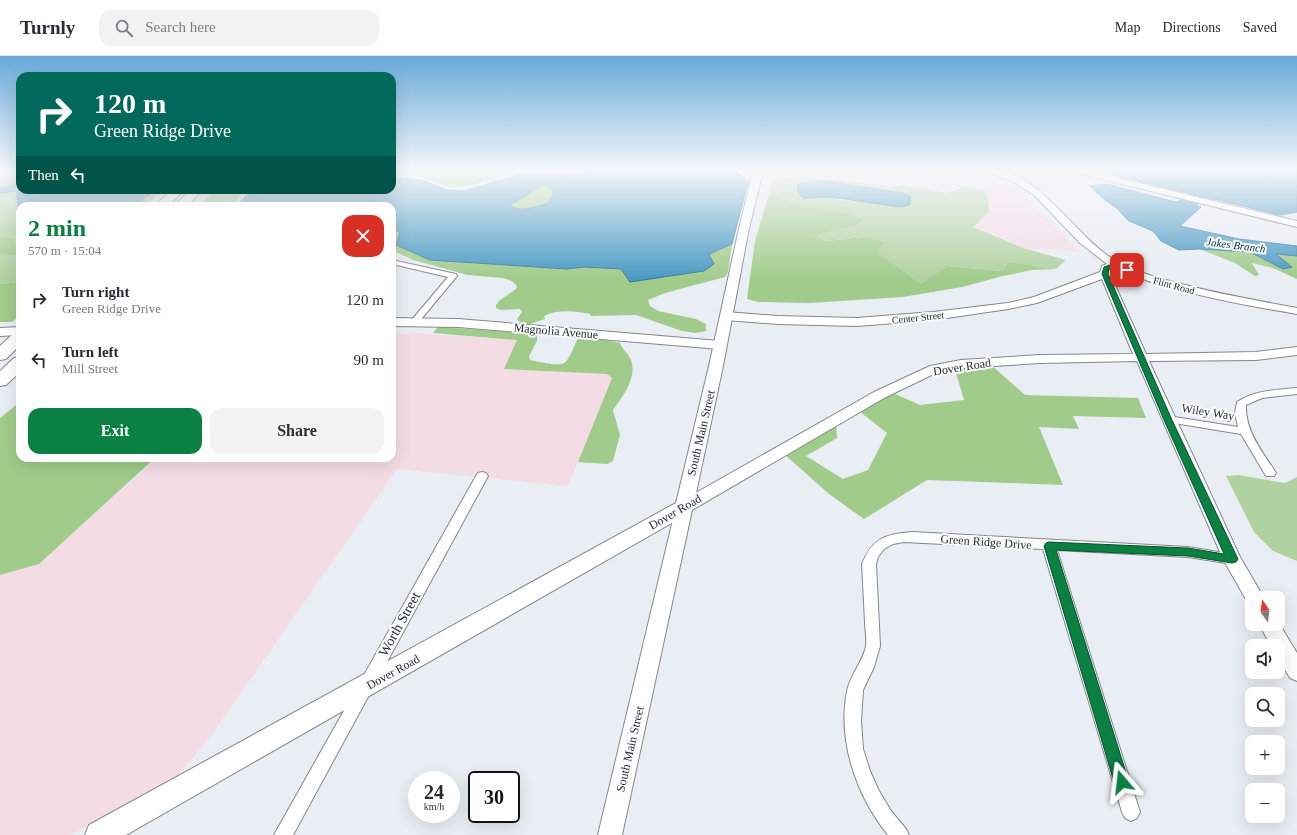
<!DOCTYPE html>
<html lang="en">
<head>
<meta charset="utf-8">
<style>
  :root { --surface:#fff; --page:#f2f2f3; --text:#2b2b33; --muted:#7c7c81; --line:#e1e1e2; --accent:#0b8043 }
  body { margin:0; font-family:"Times New Roman",serif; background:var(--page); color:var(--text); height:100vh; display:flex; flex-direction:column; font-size:15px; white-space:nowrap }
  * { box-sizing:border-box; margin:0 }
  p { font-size:13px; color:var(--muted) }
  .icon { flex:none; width:22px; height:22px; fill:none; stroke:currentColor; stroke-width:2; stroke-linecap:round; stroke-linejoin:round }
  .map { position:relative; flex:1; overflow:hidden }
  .sheet { position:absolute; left:16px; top:146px; width:380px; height:260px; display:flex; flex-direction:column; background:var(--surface); border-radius:12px; box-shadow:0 4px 16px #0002 }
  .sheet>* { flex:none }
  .guide { position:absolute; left:16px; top:16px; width:380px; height:122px; border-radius:12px; box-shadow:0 4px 16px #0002; background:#00695c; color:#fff; overflow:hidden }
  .needle { width:26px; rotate:346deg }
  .controls { position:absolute; left:1245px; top:535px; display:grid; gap:8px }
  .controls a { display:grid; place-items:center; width:40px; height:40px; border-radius:8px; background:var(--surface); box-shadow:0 4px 16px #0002; font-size:20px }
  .speed { position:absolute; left:408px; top:715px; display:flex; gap:8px; font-size:20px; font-weight:700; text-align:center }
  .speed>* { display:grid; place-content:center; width:52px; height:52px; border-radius:50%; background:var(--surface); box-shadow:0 4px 16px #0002; line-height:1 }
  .speed small { font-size:10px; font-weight:400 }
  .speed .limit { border:2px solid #111; border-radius:6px; background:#fff; color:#111 }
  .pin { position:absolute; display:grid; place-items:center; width:34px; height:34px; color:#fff; margin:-17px; border-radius:8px; box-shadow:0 2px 6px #0006 }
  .me { position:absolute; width:44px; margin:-22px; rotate:343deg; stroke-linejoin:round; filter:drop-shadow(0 0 3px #0008) }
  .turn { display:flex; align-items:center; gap:14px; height:84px; padding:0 12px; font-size:18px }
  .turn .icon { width:52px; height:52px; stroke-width:2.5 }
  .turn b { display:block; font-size:28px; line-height:34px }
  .then { display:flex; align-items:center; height:38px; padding:0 12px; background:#0003; gap:8px; font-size:15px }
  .round { display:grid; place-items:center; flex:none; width:42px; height:42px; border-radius:12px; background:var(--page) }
  .headline { display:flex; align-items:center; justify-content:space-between; height:68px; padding:0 12px }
  h1 { font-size:24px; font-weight:700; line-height:30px; color:var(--accent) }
  .button { display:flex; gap:8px; margin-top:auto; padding:8px 12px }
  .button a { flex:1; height:46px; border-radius:12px; background:var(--accent); color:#fff; font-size:16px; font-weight:700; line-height:46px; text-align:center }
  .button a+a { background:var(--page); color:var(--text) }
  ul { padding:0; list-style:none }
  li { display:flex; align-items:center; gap:12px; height:60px; padding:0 12px }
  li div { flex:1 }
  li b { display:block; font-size:15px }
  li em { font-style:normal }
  header { display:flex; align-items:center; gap:24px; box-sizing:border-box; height:56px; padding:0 20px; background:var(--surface); border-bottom:1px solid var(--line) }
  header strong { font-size:19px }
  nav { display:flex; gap:22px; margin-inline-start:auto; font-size:14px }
  .search { width:280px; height:36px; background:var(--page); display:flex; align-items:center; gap:10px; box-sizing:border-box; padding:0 14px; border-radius:12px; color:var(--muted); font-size:15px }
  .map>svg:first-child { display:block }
  .industrial { fill:#f4dce5 }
  .green { fill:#b0d1a0; fill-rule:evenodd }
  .forest { fill:#a0cb8a }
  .water { fill:#4899c3; stroke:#3f7897; fill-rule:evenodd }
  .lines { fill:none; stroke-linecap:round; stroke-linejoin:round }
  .street-casing { stroke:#83888d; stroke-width:2 }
  .secondary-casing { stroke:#83888d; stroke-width:2 }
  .primary-casing { stroke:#83888d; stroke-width:2 }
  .highway-casing { stroke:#83888d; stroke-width:2 }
  .street { fill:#fff; fill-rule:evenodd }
  .secondary { fill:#fff; fill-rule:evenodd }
  .primary { fill:#fff; fill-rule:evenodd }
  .highway { fill:#fff; fill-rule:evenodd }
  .route { fill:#0b8043; stroke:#07532c }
  .labels { text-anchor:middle; stroke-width:4; stroke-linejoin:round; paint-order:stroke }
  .far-street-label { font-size:10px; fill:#2a2c2f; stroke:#f8fbfe }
  .far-water-label { font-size:11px; font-style:italic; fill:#0b3042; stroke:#f8fbfe }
  .street-label { font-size:12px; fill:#2a2c2f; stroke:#f8fbfe }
  .near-street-label { font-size:14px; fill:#2a2c2f; stroke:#f8fbfe }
</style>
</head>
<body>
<header>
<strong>Turnly</strong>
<div class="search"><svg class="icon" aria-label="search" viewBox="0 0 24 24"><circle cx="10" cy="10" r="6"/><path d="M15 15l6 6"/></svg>Search here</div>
<nav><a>Map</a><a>Directions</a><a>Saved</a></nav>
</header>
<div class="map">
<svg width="1297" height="779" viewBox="0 0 1297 779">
  <rect width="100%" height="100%" fill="#e8eef4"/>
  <!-- industrial -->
  <path class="industrial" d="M809 115H971L980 117 1000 123 1021 135 1081 196 1023 192 972 170 989 156 987 135 966 130 947 137 905 129 889 130 828 125 806 121Z
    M998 115H1066L1117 128 1036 132 1016 121Z
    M414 277 518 284 504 313 607 318 612 322 568 430 397 413 210 681 168 731 70 779H0V519L39 508 157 402H392V279Z"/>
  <!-- green -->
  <path class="green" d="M0 120H20C20 131 9 130 0 132Z
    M806 121 828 125 830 123 889 130 905 129 947 137 966 130 987 135 989 156 973 171 1023 192 1066 204 1056 213 1009 206 1002 215 949 210 921 228 879 197 885 185 863 181 827 185 812 180 854 170 863 165 807 150 769 138 772 125ZM819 124 902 137 909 140 848 145 831 141 803 142Z
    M17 134 18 151H20V226L0 228V198L19 200 13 183 0 179V137Z
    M155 134H163L145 150H119L136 149Z
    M1238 419 1285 427 1297 421V505L1273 495 1254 476 1226 420Z"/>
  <!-- forest -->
  <path class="forest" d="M392 115H543L506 119 467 130 451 131 417 120 392 118Z
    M540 130H548L553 133V139L547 148C531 150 525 158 509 149L524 141Z
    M215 134H242L243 136 231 150H199Z
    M769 138 807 150 850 158 864 165 854 170 813 180 827 185 863 181 885 185 879 197 921 228 948 210 1002 215 1009 206 1056 213 1032 214 1003 220 962 231 903 241 809 247 758 246 747 243 755 185Z
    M392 171 400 177 510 209 567 213 584 211 621 213 709 198 732 188 728 216 725 221 665 237 648 244 650 250 658 255 696 263 706 268V275L695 277 682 275 636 259 591 260 590 258C576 255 557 253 544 260L545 263 527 269 521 268 517 263 522 256 520 253 501 254 496 252V249L500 244 516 233 517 230 512 225 503 222 468 219 413 204 392 194Z
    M0 179 13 183 19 200 0 198Z
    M1199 193 1250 196 1283 213 1292 211 1276 198 1297 200V223L1273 212 1252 207 1259 219 1255 220 1235 207Z
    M20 226V259L12 266H0V228Z
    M438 271 537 278V285L529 300 530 304C537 305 558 311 564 307 569 305 575 288 578 282L599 283 620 287C622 293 627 296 630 302 639 320 623 340 613 354L620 379 613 405 607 408 578 406 612 322 607 318 504 313 517 284 433 277Z
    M991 309 1025 339 1138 342 1146 362 1073 360 1079 373 1039 371 1063 429 927 424 864 463 829 438 784 398 836 369 837 382 806 400 843 423 868 414 887 377 859 355 893 337 920 349 964 344 955 314Z
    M20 346V402H155L39 508 0 519V362Z"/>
  <!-- water -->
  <path class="water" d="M592 115H735L745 122 748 126 732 188 709 198 714 208 704 215 630 226 621 213 584 211 567 213 430 204 396 189 400 177 392 171V150H237L246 140 250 134H392V121L421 124 447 134 464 135 517 119 531 117 564 120ZM540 130H548L553 133V139L547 148C532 150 524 158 509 149L524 141Z
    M1107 115H1297V156L1280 159 1215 143 1205 147H1199L1197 150 1201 151 1180 170 1239 183 1297 190V200L1276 198 1292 211 1283 213 1250 196 1199 193 1179 194 1161 185 1153 175 1129 165 1122 158 1119 154 1104 143 1090 130 1106 128 1176 146 1196 139 1117 120Z
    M819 124 902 137 910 140V149L900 151 831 141 803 142 798 136 797 129Z
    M20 126V134H155L136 149 20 151H18L17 135 0 137V132L18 128Z"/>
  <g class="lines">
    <!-- street casing -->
    <g class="street-casing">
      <path id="street" d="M392 204 456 218 457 220 417 268H411L410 266 448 221 392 208Z
        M1297 332V338L1262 342 1246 349C1245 376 1263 396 1276 417L1274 420H1266L1241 378 1168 366 1163 363 1168 360 1238 371 1235 357 1237 346C1256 334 1276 334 1297 332Z
        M482 416 486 417 488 420 293 779H274L476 420 478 417Z
        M912 476 1188 491 1237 499 1239 503 1237 507 1232 508 1188 501 1057 494 1140 756 1137 762 1131 765 1125 762 1122 756 1043 493 904 486 893 488 884 493 878 501 876 508 880 590 874 611 863 634 861 665 863 693 870 715 878 733 891 755 906 773 909 779H888C857 741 837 685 847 635 850 619 863 606 866 590 867 582 865 573 865 566 864 546 863 527 862 508 872 482 886 478 912 476Z"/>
    </g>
    <!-- secondary casing -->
    <g class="secondary-casing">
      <path id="secondary" d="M986 115C1032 107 1073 176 1107 199 1124 212 1146 218 1166 224 1209 236 1253 244 1297 252V258C1249 250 1201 241 1154 227 1145 224 1118 212 1111 214L1110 218 1146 298 1256 296 1297 291V299L1256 304 1149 305 1240 501 1264 542H1252V549L1248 547 1223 503 1137 305 1040 307 961 312 938 316 884 342 692 454 622 779H598L676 451 678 447 874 336 930 310 961 304 1040 299 1133 298 1102 223 1037 247 1008 253 933 264 857 270 778 268 726 264 722 262 720 260 722 258 726 256 778 260 857 262 933 256 1008 247 1034 241 1100 216 1102 210 1107 208 1080 187 1034 139 1014 126Z
        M392 262 458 263 720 285 724 286 726 289 724 292 720 293 458 271 392 270Z
        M20 271V279L0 280V272Z
        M1278 566 1297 597V625L1290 622 1278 602V590H1271L1259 568H1278Z"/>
    </g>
    <!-- primary casing -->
    <g class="primary-casing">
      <path id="primary" d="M753 115H763L748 177 723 310 693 451 691 456 126 779H85L89 769 676 447 709 310 738 177Z
        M1075 115H1089L1297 165V171L1077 117Z"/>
    </g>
    <!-- highway casing -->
    <g class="highway-casing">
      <path id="highway" d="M171 134H184L168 150H155Z
        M190 134H203L187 150H174Z
        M20 275V289L6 303 0 304V290L14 277Z
        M20 301V316L6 329 0 330V315L14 302Z"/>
    </g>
    <!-- street -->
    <use href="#street" class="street"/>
    <!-- secondary -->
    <use href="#secondary" class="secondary"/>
    <!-- primary -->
    <use href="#primary" class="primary"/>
    <!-- highway -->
    <use href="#highway" class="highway"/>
  </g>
  <!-- sky -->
  <linearGradient id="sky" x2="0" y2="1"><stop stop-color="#68a9d9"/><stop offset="0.51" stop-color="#f5f7fa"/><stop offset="1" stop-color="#f5f7fa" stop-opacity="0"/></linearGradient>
  <rect width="1297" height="224" fill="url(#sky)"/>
  <!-- route -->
  <path class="route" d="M1116 207 1130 214 1127 216 1115 211 1109 213 1108 218 1172 364 1238 503 1236 506 1232 507 1188 500 1056 494 1129 726 1127 731 1122 733 1116 731 1114 726 1044 490 1046 487 1049 486 1188 492 1224 498 1164 364 1102 218 1104 211Z"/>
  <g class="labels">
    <!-- far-street labels -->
    <g class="far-street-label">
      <text transform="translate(1174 229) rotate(15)" y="4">Flint Road</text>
      <text transform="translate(918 261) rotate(-6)" y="4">Center Street</text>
    </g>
    <!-- far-water labels -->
    <g class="far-water-label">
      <text transform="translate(1236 189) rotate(7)" y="4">Jakes Branch</text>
    </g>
    <!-- street labels -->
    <g class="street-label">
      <text transform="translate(556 275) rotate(5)" y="4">Magnolia Avenue</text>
      <text transform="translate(962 311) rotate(-9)" y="4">Dover Road</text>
      <text transform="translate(1208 356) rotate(9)" y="4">Wiley Way</text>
      <text transform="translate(701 377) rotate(-77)" y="4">South Main Street</text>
      <text transform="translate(675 456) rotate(-30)" y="4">Dover Road</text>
      <text transform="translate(986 486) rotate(4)" y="4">Green Ridge Drive</text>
      <text transform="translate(393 616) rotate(-29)" y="4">Dover Road</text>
      <text transform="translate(630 693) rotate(-77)" y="4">South Main Street</text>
    </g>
    <!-- near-street labels -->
    <g class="near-street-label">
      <text transform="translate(399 568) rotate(-61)" y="5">Worth Street</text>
    </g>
  </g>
</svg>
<div class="controls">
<a><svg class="needle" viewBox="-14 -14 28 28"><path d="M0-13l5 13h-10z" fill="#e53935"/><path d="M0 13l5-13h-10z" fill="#7c7c81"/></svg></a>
<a><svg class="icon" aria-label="sound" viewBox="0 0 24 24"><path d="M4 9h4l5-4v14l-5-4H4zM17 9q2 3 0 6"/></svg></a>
<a><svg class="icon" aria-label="search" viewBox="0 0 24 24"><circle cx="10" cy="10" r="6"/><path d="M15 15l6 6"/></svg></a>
<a>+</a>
<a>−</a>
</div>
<div class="speed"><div>24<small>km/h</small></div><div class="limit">30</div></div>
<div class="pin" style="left:1127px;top:214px;background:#d93025"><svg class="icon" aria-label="arrive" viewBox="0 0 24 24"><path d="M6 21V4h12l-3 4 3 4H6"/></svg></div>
<svg class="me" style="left:1122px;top:726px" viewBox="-20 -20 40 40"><path d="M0-17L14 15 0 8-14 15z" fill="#0b8043" stroke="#fff" stroke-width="4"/></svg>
<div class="guide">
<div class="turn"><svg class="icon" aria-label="right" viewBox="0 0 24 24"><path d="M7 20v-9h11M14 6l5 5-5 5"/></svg><div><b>120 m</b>Green Ridge Drive</div></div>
<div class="then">Then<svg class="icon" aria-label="left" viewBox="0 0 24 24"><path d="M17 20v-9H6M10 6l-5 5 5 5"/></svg></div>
</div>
<section class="sheet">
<div class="headline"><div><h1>2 min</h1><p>570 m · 15:04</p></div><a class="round" style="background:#d93025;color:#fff"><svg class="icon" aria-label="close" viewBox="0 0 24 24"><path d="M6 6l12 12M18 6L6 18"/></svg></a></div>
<ul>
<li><svg class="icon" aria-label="right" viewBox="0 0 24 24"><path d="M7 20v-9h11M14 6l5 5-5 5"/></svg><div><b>Turn right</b><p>Green Ridge Drive</p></div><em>120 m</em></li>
<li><svg class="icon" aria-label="left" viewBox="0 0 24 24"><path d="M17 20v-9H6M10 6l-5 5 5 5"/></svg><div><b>Turn left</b><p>Mill Street</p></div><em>90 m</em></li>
</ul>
<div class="button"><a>Exit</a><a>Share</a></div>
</section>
</div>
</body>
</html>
